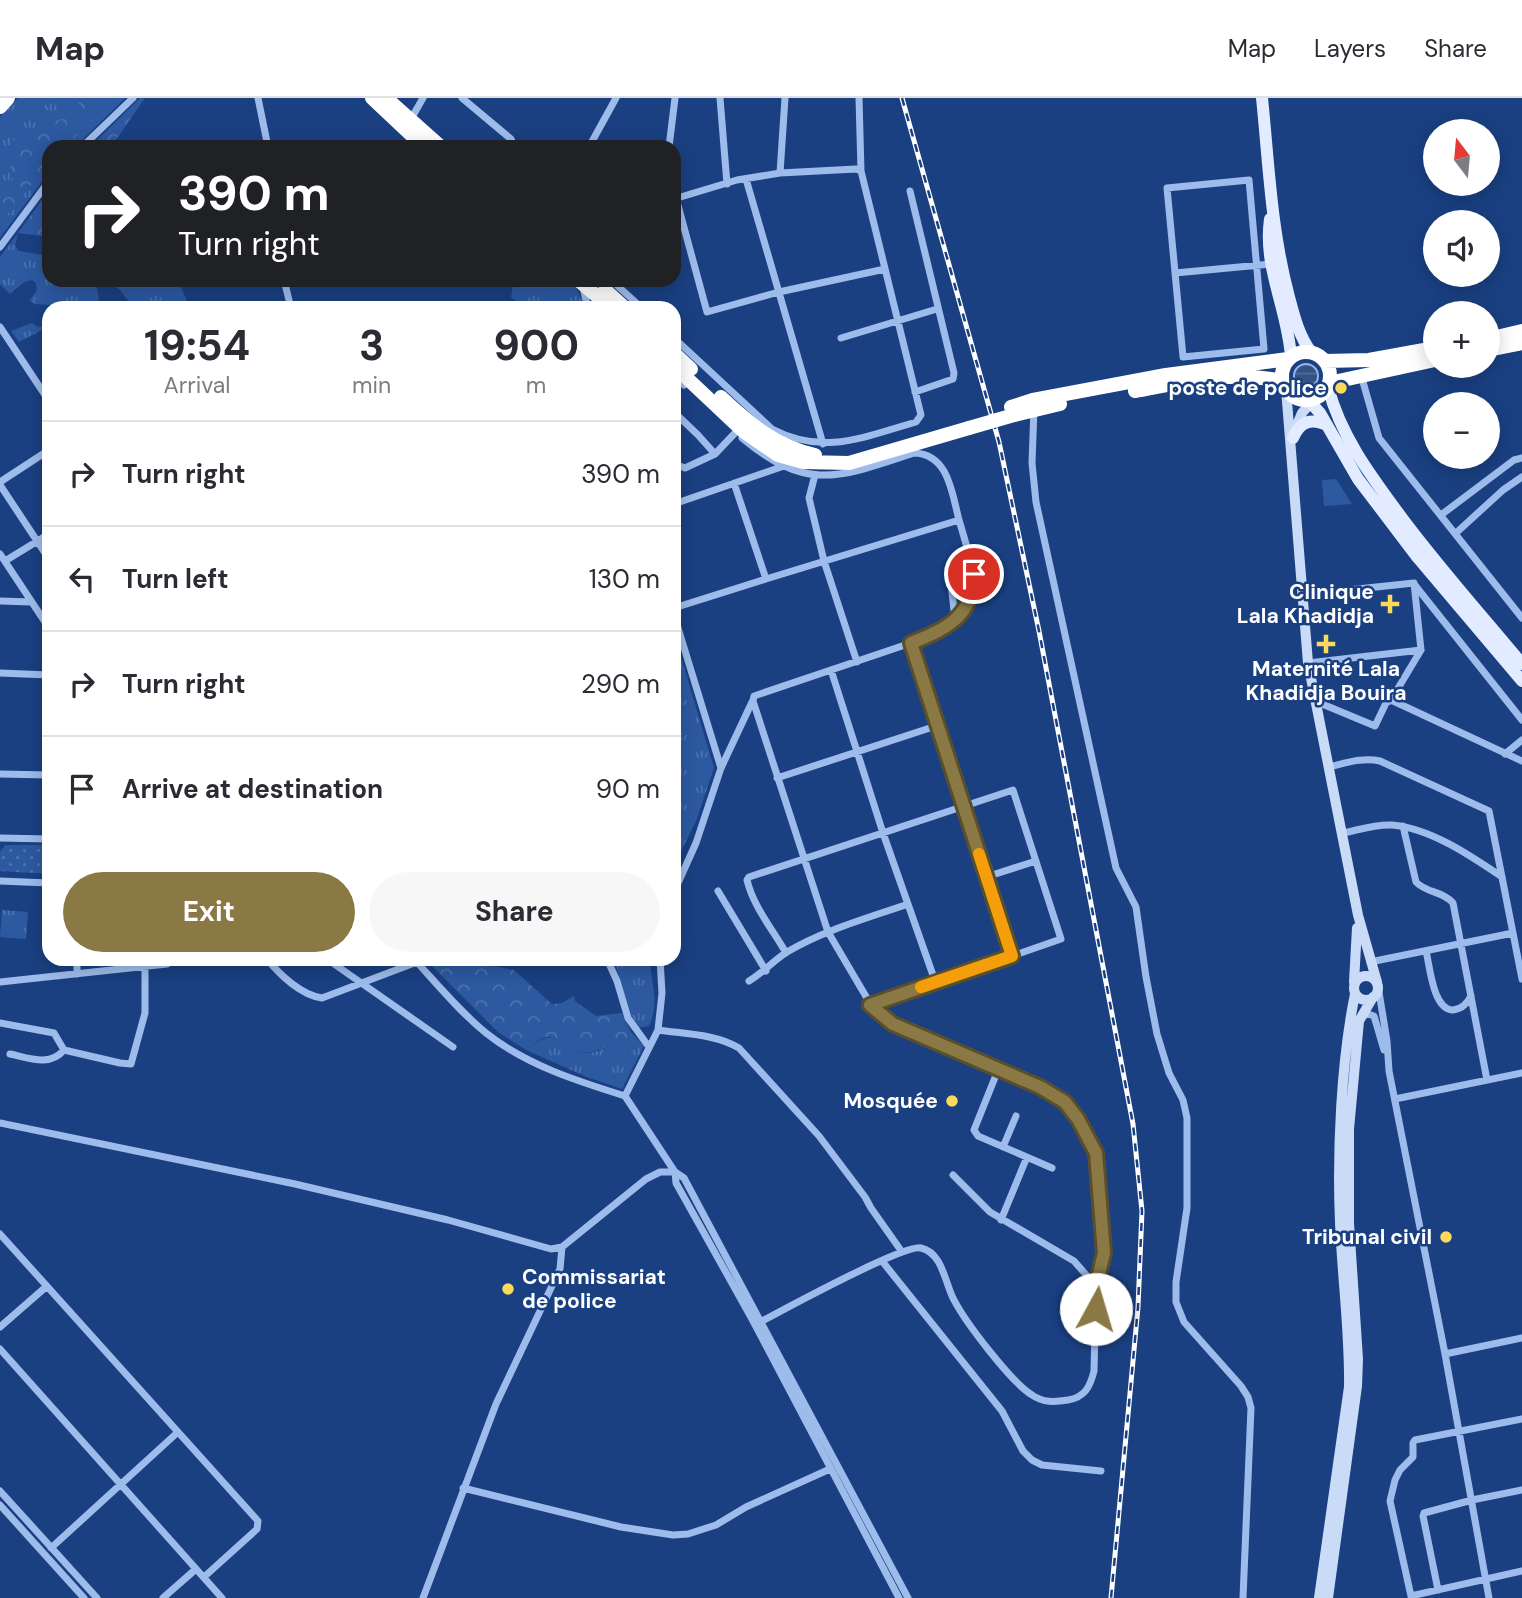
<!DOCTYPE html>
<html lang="en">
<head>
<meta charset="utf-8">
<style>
  :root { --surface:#fff; --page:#f7f7f7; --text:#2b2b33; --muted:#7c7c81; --line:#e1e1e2; --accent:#8a7944 }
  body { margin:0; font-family:"DM Sans",sans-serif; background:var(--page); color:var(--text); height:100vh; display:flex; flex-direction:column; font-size:26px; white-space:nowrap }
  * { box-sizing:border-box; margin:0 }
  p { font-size:23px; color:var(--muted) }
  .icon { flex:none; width:38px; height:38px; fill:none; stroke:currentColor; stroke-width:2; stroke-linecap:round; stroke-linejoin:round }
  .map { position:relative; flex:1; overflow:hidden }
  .details { position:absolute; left:42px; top:203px; width:639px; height:665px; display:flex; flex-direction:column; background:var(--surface); border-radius:21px; box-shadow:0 4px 18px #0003 }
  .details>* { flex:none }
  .guide { position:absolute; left:42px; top:42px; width:639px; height:147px; border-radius:21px; box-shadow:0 4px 18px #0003; background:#202124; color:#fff; overflow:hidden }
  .needle { width:46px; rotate:344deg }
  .controls { position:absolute; left:1423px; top:21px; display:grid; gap:14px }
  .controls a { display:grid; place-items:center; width:77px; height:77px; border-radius:50%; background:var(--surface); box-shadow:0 4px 18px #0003; font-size:35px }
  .pin { position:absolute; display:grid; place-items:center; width:60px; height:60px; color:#fff; margin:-30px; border:4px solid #fff; border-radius:50%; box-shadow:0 2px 7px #0007 }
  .me { position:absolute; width:77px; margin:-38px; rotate:6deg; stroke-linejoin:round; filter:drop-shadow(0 0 5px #0008) }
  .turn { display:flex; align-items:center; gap:24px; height:147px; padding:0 21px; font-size:32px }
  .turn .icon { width:91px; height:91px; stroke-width:2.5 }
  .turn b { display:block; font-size:49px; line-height:60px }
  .eta { display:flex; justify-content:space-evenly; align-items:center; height:119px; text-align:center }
  .eta b { font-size:42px; font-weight:700; line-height:49px }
  .cta { display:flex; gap:14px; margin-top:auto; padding:14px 21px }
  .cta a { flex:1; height:80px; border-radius:42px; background:var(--accent); color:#fff; font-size:28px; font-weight:700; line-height:80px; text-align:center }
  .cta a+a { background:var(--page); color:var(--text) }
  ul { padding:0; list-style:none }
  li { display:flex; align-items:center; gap:21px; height:105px; padding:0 21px; border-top:2px solid var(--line) }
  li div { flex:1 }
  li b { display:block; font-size:26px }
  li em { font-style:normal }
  header { display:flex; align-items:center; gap:42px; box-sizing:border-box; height:98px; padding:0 35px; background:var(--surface); border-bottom:2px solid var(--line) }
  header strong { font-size:33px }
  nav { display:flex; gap:38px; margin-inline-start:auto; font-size:24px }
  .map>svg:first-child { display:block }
  .grass { fill:url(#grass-tufts) }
  .forest { fill:url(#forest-crowns) }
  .garden { fill:url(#garden-dots) }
  .water { fill:url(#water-rules); stroke:#91b6ed; stroke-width:2 }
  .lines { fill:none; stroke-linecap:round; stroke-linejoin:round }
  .street { stroke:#9ebceb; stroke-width:7 }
  .secondary { stroke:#cadbf8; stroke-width:10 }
  .primary { stroke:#e2ebff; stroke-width:12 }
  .highway { stroke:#fff; stroke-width:14 }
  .rail-casing { stroke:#fff; stroke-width:5 }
  .rail { stroke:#1a4082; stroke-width:2.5; stroke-dasharray:8; stroke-linecap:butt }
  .highway-bridge { stroke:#fff; stroke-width:14 }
  .route-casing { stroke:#5a4f2c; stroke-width:18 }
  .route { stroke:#8a7944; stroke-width:12 }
  .slow { stroke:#f59e0b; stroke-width:12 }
  .poi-dot { fill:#fdd959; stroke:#1a4082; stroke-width:2.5 }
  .labels { text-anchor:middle; stroke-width:5; stroke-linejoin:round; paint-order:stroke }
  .poi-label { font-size:21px; font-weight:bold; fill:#fff; stroke:#1a4082; text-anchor:end }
</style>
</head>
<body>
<header>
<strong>Map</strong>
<nav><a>Map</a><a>Layers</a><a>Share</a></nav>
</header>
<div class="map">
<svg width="1522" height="1500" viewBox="0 0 1522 1500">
  <defs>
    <pattern id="grass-tufts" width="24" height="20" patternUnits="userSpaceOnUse" patternTransform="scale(1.75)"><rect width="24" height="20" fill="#2d59a1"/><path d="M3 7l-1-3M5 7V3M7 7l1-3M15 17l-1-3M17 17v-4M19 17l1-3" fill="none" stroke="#4c72af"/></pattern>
    <pattern id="forest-crowns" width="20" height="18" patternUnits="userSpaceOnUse" patternTransform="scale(1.75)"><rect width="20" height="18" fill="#2d59a1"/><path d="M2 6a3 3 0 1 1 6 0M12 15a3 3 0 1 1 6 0" fill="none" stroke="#4c72af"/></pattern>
    <pattern id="garden-dots" width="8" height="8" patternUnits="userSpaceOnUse" patternTransform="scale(1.75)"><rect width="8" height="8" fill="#2d59a1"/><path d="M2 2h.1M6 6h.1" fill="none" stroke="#4c72af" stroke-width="1.8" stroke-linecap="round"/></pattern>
    <pattern id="water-rules" width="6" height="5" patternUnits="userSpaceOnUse" patternTransform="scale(1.75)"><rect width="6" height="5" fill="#355283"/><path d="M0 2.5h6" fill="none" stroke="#536c96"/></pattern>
  </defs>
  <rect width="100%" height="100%" fill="#1a4082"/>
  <!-- grass -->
  <path class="grass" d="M18 0H125L75 49H49V74L0 140V19Z
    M18 135 15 148 19 153 49 158V182H90L97 190 100 210H53L52 207 34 206 30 202 37 192 36 185 32 182 24 184 10 196 0 186V159Z
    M105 182H178L190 210H134L120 192Z
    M514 182H568L574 187 587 210H519L518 205 511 199Z
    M32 225 38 229 49 228V242L42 232 19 244 11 233Z
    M1336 381 1352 406 1324 408 1322 382Z
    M674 535 714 670 696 723 674 768Z
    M2 812 28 814 26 841 0 839Z
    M613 861H650C651 885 660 905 649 928L637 930C625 909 623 884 613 861Z
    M622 915 631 934 644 948 622 991 587 979 526 952C540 941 549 934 567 945 574 949 576 955 586 955 604 955 606 941 621 959H627C632 943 627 931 622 915Z"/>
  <!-- forest -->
  <path class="forest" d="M86 0H115L65 49H49V65L0 126 4 97 13 82 7 53 13 41 45 29 51 24 71 19 77 12 79 4Z
    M140 0H145L111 49H90Z
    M49 92V139L18 135 21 131Z
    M425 861H481L488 867 514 872 552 906 562 905 574 898 575 903 596 918 622 915C627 931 632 943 627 959H621C604 939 600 958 580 954 570 952 563 940 550 939 540 938 534 946 526 952L498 934Z"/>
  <!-- garden -->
  <path class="garden" d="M5 747H49V776L0 773V754Z"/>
  <!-- water -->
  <path class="water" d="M1294 278a12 12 0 1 1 24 0a12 12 0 1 1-24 0Z"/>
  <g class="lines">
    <!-- street -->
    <path class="street" d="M258 0 268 49
      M462 0 511 41 514 49
      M720 0 727 86
      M859 0 861 73
      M411 21 423 0
      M82 49 133 0
      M589 49 616 0
      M669 49 675 0
      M780 75 785 0
      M746 81 823 346
      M1249 82 1264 251 1183 259 1167 90Z
      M910 93 954 275 953 281 915 294
      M676 100 707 214 779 194 885 171
      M674 101 737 82 780 75 856 71 861 73 921 317 916 324C863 339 824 358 772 331L674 240
      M0 149 49 83
      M1175 175 1271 166
      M284 182 291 210
      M611 182 642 210
      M588 210 584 194 590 182
      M0 229 49 303
      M841 240 937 211
      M674 277 684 287
      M1361 277 1379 340 1522 520
      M1034 310 1032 365 1036 404 1116 770 1136 809 1146 879 1157 936 1169 975 1183 1002 1187 1020V1110L1176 1184V1204L1184 1224 1241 1288 1248 1299 1251 1310 1243 1500
      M674 314 698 337 715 356
      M742 340C808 395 840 379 914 355 949 356 952 396 959 422
      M674 363 677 367 685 370 715 356 735 335
      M815 377 809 400 824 463 857 564
      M0 384 49 352
      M0 387 49 461
      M674 406 784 368
      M1441 417 1514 362 1522 360
      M1456 435 1503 392 1522 379
      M0 456 49 530
      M5 463 49 436
      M1414 486 1522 622
      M1301 497 1414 485 1421 552 1308 565
      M0 503 31 504
      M674 510 766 481 734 385
      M674 517 721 670
      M955 521 951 485 953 481 974 473
      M911 545 1012 858
      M831 572 883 735 935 883
      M0 575 49 577
      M1391 602 1421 552
      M1315 603 1375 628 1386 605 1391 602 1522 663
      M1505 656 1522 642
      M1329 669C1346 665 1363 659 1380 663L1489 713 1522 881
      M0 676 49 677
      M777 680 936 628
      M1403 728 1416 784C1426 795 1443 793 1453 805L1487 982
      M1343 735C1358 732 1376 726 1392 727 1430 730 1471 758 1502 779
      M0 740 49 741
      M986 779 1036 763
      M0 783 49 785
      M718 793 766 873
      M674 794 696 745 721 670 752 604
      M1426 853C1430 869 1433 912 1453 912 1462 911 1467 906 1471 898
      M786 855C773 832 753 808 747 782L749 779 1013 692 1061 841 871 907
      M77 861V876
      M267 861C280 877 301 897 322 900L417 864
      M327 861 453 949
      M414 861C437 886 460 914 486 935 526 967 577 983 625 998
      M607 861 617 883 628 920 649 949
      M660 861 662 895 658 932 625 998 675 1074 684 1080 908 1500
      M209 862V861
      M1370 864 1513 835
      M749 883C764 874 774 862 787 854 824 832 868 820 908 806
      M0 884 167 866V861
      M1378 888 1387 943 1389 973 1445 1256 1489 1500
      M1363 918 1368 916 1374 918 1384 952
      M0 925 54 935 64 952 120 965 131 966 145 915V869
      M658 932C685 936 715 936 739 950L819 1038 865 1099 871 1110 902 1154
      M10 956C29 960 50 969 64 952
      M998 972 974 1032 978 1038 1052 1070
      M1395 1001 1522 975
      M0 1025 295 1086 448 1122 551 1151 562 1149 646 1081 660 1074H675
      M1003 1049 1016 1018
      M675 1074 676 1085 752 1221 899 1500
      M953 1077 990 1114 1074 1163 1096 1188
      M1001 1122 1027 1059
      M0 1136 258 1423 257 1431 204 1479
      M882 1163 1002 1313 1023 1353 1032 1362 1042 1367 1101 1373
      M762 1223C785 1211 904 1146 921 1150 943 1155 945 1186 954 1202 966 1225 1011 1284 1032 1297 1043 1305 1055 1304 1068 1302 1085 1299 1090 1289 1094 1273L1096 1188 1104 1155 1096 1055 1091 1044 1065 1004 1054 997 1040 989 893 926 871 907 828 834 753 603 754 598 757 597 911 545 952 527 970 502 974 487V473L959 422 766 481
      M0 1229 47 1188
      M0 1251 222 1500
      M1445 1256 1522 1240
      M463 1390 621 1429 673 1437 688 1436 716 1427 746 1409 830 1371
      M0 1393 97 1500
      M0 1407 84 1500
      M51 1450 178 1334
      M1438 1492 1423 1418 1424 1415 1472 1402 1522 1392
      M1411 1498 1390 1403 1395 1382 1400 1372 1413 1359V1345L1415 1342 1522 1321
      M163 1500 196 1471
      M423 1500 496 1306 560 1171 562 1149
      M1412 1500 1411 1498 1522 1473"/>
    <!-- secondary -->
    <path class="secondary" d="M1286 291 1308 565 1358 817 1377 884
      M1294 334 1302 315 1315 300
      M1354 890a12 12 0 1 1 24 0a12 12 0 1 1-24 0Z
      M1354 884 1357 830
      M1319 1500 1349 1289C1350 1234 1342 1179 1340 1124 1337 1055 1341 964 1355 896
      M1328 1500 1357 1288 1358 1261 1349 1125V1031L1359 923 1373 899"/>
    <!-- primary -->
    <path class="primary" d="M1262 0C1269 68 1271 132 1289 199 1294 218 1299 238 1311 254
      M1270 121C1263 169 1288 212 1291 259
      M1328 289C1341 340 1374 382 1405 424 1442 473 1483 519 1522 566
      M1302 302 1311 305 1320 315 1358 381 1418 460 1522 583
      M1293 340C1300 323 1311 320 1327 327"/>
    <!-- highway -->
    <path class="highway" d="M372 0 424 49
      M386 0 441 49
      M0 9 8 0
      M578 182 611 210
      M605 192 625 210
      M1488 241 1522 233
      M1488 252 1522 245
      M1282 278a24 24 0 1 1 48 0a24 24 0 1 1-48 0Z
      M674 255 691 271
      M1325 263 1369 262 1435 250
      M674 268 743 333 778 357 803 364 849 365 969 330
      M1329 285 1435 262
      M1135 293C1184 284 1233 272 1282 283
      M721 299C750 326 776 349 815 357
      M1011 309 1033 302 1166 277 1288 261
      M1014 317 1060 306"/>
    <!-- rail casing -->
    <g class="rail-casing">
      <path id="rail" d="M902 0 999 344 1039 533 1133 1026 1142 1113 1138 1209 1111 1500"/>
    </g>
    <!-- rail -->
    <use href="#rail" class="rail"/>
    <!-- highway-bridge -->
    <path class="highway-bridge" d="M969 330 1014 317"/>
  </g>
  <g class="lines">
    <!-- route casing -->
    <g class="route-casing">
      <path id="route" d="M974 476C973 519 946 531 911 545L1012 858 870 907 893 926 1040 989 1065 1004 1078 1021 1096 1055 1104 1155 1096 1188V1211"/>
    </g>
    <!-- route -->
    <use href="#route" class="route"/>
    <!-- slow -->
    <path class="slow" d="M921 889 1012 858 979 756"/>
  </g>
  <!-- markers -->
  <g class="poi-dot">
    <circle cx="1341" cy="290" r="7"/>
    <path d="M1386.5 495.5h7v7h7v7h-7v7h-7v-7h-7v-7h7z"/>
    <path d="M1322.5 535.5h7v7h7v7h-7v7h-7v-7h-7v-7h7z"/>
    <circle cx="952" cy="1003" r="7"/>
    <circle cx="1446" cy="1139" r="7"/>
    <circle cx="508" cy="1191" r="7"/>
  </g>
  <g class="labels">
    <!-- poi labels -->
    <g class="poi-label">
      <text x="1327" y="297">poste de police</text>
      <text x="1374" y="501">Clinique<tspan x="1374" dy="24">Lala Khadidja</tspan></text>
      <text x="1326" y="578" text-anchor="middle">Maternité Lala<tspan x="1326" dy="24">Khadidja Bouira</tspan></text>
      <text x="938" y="1010">Mosquée</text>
      <text x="1432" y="1146">Tribunal civil</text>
      <text x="522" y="1186" text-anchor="start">Commissariat<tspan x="522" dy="24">de police</tspan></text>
    </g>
  </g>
</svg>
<div class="controls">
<a><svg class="needle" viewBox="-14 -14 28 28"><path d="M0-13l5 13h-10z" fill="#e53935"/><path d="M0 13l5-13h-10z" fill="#7c7c81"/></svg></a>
<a><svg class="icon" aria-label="sound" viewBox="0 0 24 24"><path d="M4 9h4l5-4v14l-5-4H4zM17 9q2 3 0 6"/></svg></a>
<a>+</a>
<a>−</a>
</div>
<div class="pin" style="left:974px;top:476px;background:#d93025"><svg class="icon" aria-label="arrive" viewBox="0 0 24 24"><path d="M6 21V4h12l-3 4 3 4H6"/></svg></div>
<svg class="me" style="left:1096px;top:1211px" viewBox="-20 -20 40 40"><circle r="19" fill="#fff"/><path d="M0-13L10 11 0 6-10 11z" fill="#8a7944"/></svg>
<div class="guide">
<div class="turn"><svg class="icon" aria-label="right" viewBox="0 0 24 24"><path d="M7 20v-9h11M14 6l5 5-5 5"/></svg><div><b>390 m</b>Turn right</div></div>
</div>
<section class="details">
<div class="eta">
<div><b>19:54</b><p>Arrival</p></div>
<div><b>3</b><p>min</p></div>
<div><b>900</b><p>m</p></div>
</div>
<ul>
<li><svg class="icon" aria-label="right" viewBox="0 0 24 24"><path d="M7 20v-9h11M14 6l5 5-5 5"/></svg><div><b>Turn right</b></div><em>390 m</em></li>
<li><svg class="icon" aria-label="left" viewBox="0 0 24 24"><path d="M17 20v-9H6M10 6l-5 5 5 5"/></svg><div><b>Turn left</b></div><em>130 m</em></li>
<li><svg class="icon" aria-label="right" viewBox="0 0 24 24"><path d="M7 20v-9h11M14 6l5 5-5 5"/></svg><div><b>Turn right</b></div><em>290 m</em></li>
<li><svg class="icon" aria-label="arrive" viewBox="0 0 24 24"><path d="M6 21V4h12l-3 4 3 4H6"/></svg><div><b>Arrive at destination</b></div><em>90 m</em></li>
</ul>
<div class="cta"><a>Exit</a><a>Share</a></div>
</section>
</div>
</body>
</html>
